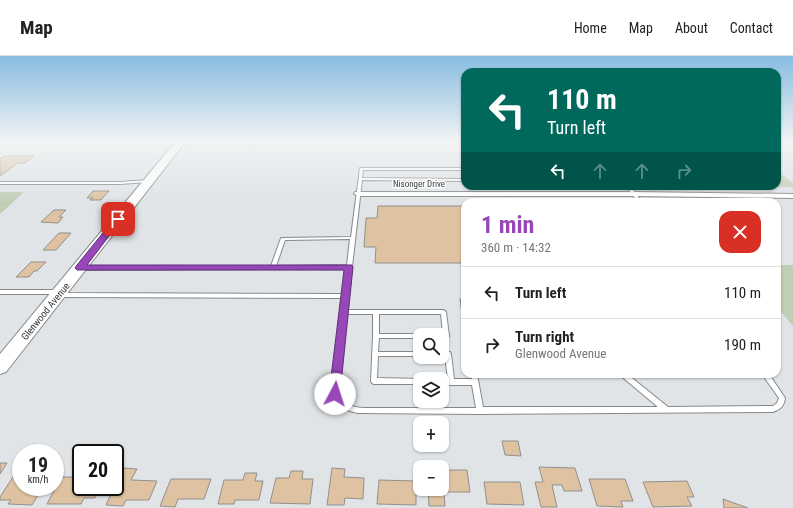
<!DOCTYPE html>
<html lang="en">
<head>
<meta charset="utf-8">
<style>
  :root { --surface:#fff; --page:#f2f2f2; --text:#222; --muted:#767676; --line:#e0e0e0; --accent:#9747b7 }
  body { margin:0; font-family:"Roboto Condensed",sans-serif; background:var(--page); color:var(--text); height:100vh; display:flex; flex-direction:column; font-size:15px; white-space:nowrap }
  * { box-sizing:border-box; margin:0 }
  p { font-size:13px; color:var(--muted) }
  .icon { flex:none; width:22px; height:22px; fill:none; stroke:currentColor; stroke-width:2; stroke-linecap:round; stroke-linejoin:round }
  .map { position:relative; flex:1; overflow:hidden }
  .sheet { position:absolute; left:461px; top:142px; width:320px; height:180px; display:flex; flex-direction:column; background:var(--surface); border-radius:12px; box-shadow:0 1px 3px #0004 }
  .sheet>* { flex:none }
  .guide { position:absolute; left:461px; top:12px; width:320px; height:122px; border-radius:12px; box-shadow:0 1px 3px #0004; background:#00695c; color:#fff; overflow:hidden }
  .controls { position:absolute; left:413px; top:272px; display:grid; gap:8px }
  .controls a { display:grid; place-items:center; width:36px; height:36px; border-radius:8px; background:var(--surface); box-shadow:0 1px 3px #0004; font-size:20px }
  .speed { position:absolute; left:12px; top:388px; display:flex; gap:8px; font-size:20px; font-weight:700; text-align:center }
  .speed>* { display:grid; place-content:center; width:52px; height:52px; border-radius:50%; background:var(--surface); box-shadow:0 1px 3px #0004; line-height:1 }
  .speed small { font-size:10px; font-weight:400 }
  .speed .limit { border:2px solid #111; border-radius:6px; background:#fff; color:#111 }
  .pin { position:absolute; display:grid; place-items:center; width:34px; height:34px; color:#fff; margin:-17px; border-radius:8px; box-shadow:0 2px 6px #0006 }
  .me { position:absolute; width:44px; margin:-22px; rotate:5deg; stroke-linejoin:round; filter:drop-shadow(0 0 3px #0008) }
  .turn { display:flex; align-items:center; gap:14px; height:84px; padding:0 20px; font-size:18px }
  .turn .icon { width:52px; height:52px; stroke-width:2.5 }
  .turn b { display:block; font-size:28px; line-height:34px }
  .lanes { display:flex; align-items:center; height:38px; padding:0 20px; background:#0003; justify-content:center; gap:20px; direction:ltr }
  .lanes .off { opacity:.35 }
  .round { display:grid; place-items:center; flex:none; width:42px; height:42px; border-radius:12px; background:var(--page) }
  .summary { display:flex; align-items:center; justify-content:space-between; height:68px; padding:0 20px }
  h1 { font-size:24px; font-weight:700; line-height:30px; color:var(--accent) }
  ul { padding:0; list-style:none }
  li { display:flex; align-items:center; gap:12px; height:52px; padding:0 20px; border-top:1px solid var(--line) }
  li div { flex:1 }
  li b { display:block; font-size:15px }
  li em { font-style:normal }
  header { display:flex; align-items:center; gap:24px; box-sizing:border-box; height:56px; padding:0 20px; background:var(--surface); border-bottom:1px solid var(--line) }
  header strong { font-size:19px }
  nav { display:flex; gap:22px; margin-inline-start:auto; font-size:14px }
  .map>svg:first-child { display:block }
  .green { fill:#c0ceb5 }
  .building { fill:#dec2a1; stroke:#92908c }
  .lines { fill:none; stroke-linecap:round; stroke-linejoin:round }
  .lane-casing { stroke:#85898c; stroke-width:2 }
  .street-casing { stroke:#85898c; stroke-width:2 }
  .secondary-casing { stroke:#85898c; stroke-width:2 }
  .lane { fill:#fff; fill-rule:evenodd }
  .street { fill:#fff; fill-rule:evenodd }
  .secondary { fill:#fff; fill-rule:evenodd }
  .route { fill:#9747b7; stroke:#622e77 }
  .labels { text-anchor:middle; stroke-width:3; stroke-linejoin:round; paint-order:stroke }
  .far-street-label { font-size:9px; fill:#393b3c; stroke:#fff }
  .street-label { font-size:10px; fill:#393b3c; stroke:#fff }
</style>
</head>
<body>
<header>
<strong>Map</strong>
<nav><a>Home</a><a>Map</a><a>About</a><a>Contact</a></nav>
</header>
<div class="map">
<svg width="793" height="452" viewBox="0 0 793 452">
  <rect width="100%" height="100%" fill="#e0e4e7"/>
  <!-- green -->
  <path class="green" d="M777 115 793 127V131H696L695 130H777Z
    M0 136H24L0 158Z
    M777 209H793V270L777 251Z"/>
  <!-- building -->
  <path class="building" d="M4 100H34L25 107H18L0 120V103Z
    M93 135H109L101 144H90L93 142H87Z
    M378 150H465V228L461 207H375L376 191H364L366 162H377Z
    M54 154H66L59 161H63L58 167 41 166Z
    M59 177H71L56 194H43Z
    M31 206H46L37 215H34L29 221H16Z
    M460 243H465V279Z
    M502 385H518L521 400 505 399Z
    M0 407H7L0 418Z
    M539 411 575 412 582 435H564L562 429H552L557 451H541L535 426H543Z
    M123 412 137 413 131 424 157 425 149 444H126L123 450 106 449Z
    M332 412 345 413 344 421 364 422 363 443 345 442 344 449H327Z
    M442 414H467L470 436H444L445 450H429L428 434 442 433Z
    M291 415H303L302 423H313L310 448 270 447 276 422H289Z
    M245 417H257L255 425H263L259 444H235L234 448H218L224 424H243Z
    M81 418V431H101L95 442H84L81 448H47L61 421H79Z
    M13 421H21V431H43L32 449 8 448 11 444H0V441Z
    M171 423H211L204 443H178L175 451 160 450Z
    M589 423H625L633 445H621L623 451 597 450Z
    M379 424 416 425V449L377 448Z
    M687 425 694 441H687L692 450 653 451 643 426Z
    M484 426H520L524 449 487 448Z
    M723 443 748 452H724Z"/>
  <g class="lines">
    <!-- lane casing -->
    <g class="lane-casing">
      <path id="lane" d="M360 112H465V114H363L362 122 465 123V125L362 124 347 254H443L445 255 446 256 449 280 448 282H442V279H440L443 278 441 258H379V278H420L422 279H420V282H379L378 296H420V300H378L377 322 422 323H420V328H374L372 327 371 325 373 280V258H347L338 333C340 347 350 351 363 352H476L472 329H442V323H448L445 300H442V296H450L451 298 454 323H472L471 318H477L483 351H658L621 320 620 318H627L668 351 773 350 777 347 779 342 764 321H664L662 320 661 318H769L785 342C784 350 781 353 773 356L480 358 358 357C343 354 334 349 332 333L343 242 61 241 58 239 61 237 344 238 347 213 82 214 80 212 82 210H271L281 182 351 181ZM350 183 347 209 276 210 285 184Z
        M148 124 150 125 149 126 120 128H0V126H120Z
        M626 130H630L642 146H638Z
        M0 234H57L60 236 57 238H0Z"/>
    </g>
    <!-- street casing -->
    <g class="street-casing">
      <path id="street" d="M355 136H634L793 138V142L634 140H358L354 138Z"/>
    </g>
    <!-- secondary casing -->
    <g class="secondary-casing">
      <path id="secondary" d="M176 85H186L6 316 0 318V298Z"/>
    </g>
    <!-- lane -->
    <use href="#lane" class="lane"/>
    <!-- street -->
    <use href="#street" class="street"/>
    <!-- secondary -->
    <use href="#secondary" class="secondary"/>
  </g>
  <!-- sky -->
  <linearGradient id="sky" x2="0" y2="1"><stop stop-color="#88bce0"/><stop offset="0.57" stop-color="#f1f3f4"/><stop offset="1" stop-color="#f1f3f4" stop-opacity="0"/></linearGradient>
  <rect width="793" height="148" fill="url(#sky)"/>
  <!-- route -->
  <path class="route" d="M118 161 122 163 87 209H352L353 211 340 338 339 342 335 343 331 342 329 338 344 214H77L75 212 77 209 115 162Z"/>
  <g class="labels">
    <!-- far-street labels -->
    <g class="far-street-label">
      <text x="419" y="131">Nisonger Drive</text>
    </g>
    <!-- street labels -->
    <g class="street-label">
      <text transform="translate(45 255) rotate(-51)" y="4">Glenwood Avenue</text>
    </g>
  </g>
</svg>
<div class="controls">
<a><svg class="icon" aria-label="search" viewBox="0 0 24 24"><circle cx="10" cy="10" r="6"/><path d="M15 15l6 6"/></svg></a>
<a><svg class="icon" aria-label="layers" viewBox="0 0 24 24"><path d="M12 4l9 5-9 5-9-5zM3 14l9 5 9-5"/></svg></a>
<a>+</a>
<a>−</a>
</div>
<div class="speed"><div>19<small>km/h</small></div><div class="limit">20</div></div>
<div class="pin" style="left:118px;top:163px;background:#d93025"><svg class="icon" aria-label="arrive" viewBox="0 0 24 24"><path d="M6 21V4h12l-3 4 3 4H6"/></svg></div>
<svg class="me" style="left:335px;top:338px" viewBox="-20 -20 40 40"><circle r="19" fill="#fff"/><path d="M0-13L10 11 0 6-10 11z" fill="#9747b7"/></svg>
<div class="guide">
<div class="turn"><svg class="icon" aria-label="left" viewBox="0 0 24 24"><path d="M17 20v-9H6M10 6l-5 5 5 5"/></svg><div><b>110 m</b>Turn left</div></div>
<div class="lanes"><svg class="icon" aria-label="left" viewBox="0 0 24 24"><path d="M17 20v-9H6M10 6l-5 5 5 5"/></svg><svg class="icon off" aria-label="ahead" viewBox="0 0 24 24"><path d="M12 20V5M6 11l6-6 6 6"/></svg><svg class="icon off" aria-label="ahead" viewBox="0 0 24 24"><path d="M12 20V5M6 11l6-6 6 6"/></svg><svg class="icon off" aria-label="right" viewBox="0 0 24 24"><path d="M7 20v-9h11M14 6l5 5-5 5"/></svg></div>
</div>
<section class="sheet">
<div class="summary"><div><h1>1 min</h1><p>360 m · 14:32</p></div><a class="round" style="background:#d93025;color:#fff"><svg class="icon" aria-label="close" viewBox="0 0 24 24"><path d="M6 6l12 12M18 6L6 18"/></svg></a></div>
<ul>
<li><svg class="icon" aria-label="left" viewBox="0 0 24 24"><path d="M17 20v-9H6M10 6l-5 5 5 5"/></svg><div><b>Turn left</b></div><em>110 m</em></li>
<li><svg class="icon" aria-label="right" viewBox="0 0 24 24"><path d="M7 20v-9h11M14 6l5 5-5 5"/></svg><div><b>Turn right</b><p>Glenwood Avenue</p></div><em>190 m</em></li>
</ul>
</section>
</div>
</body>
</html>
